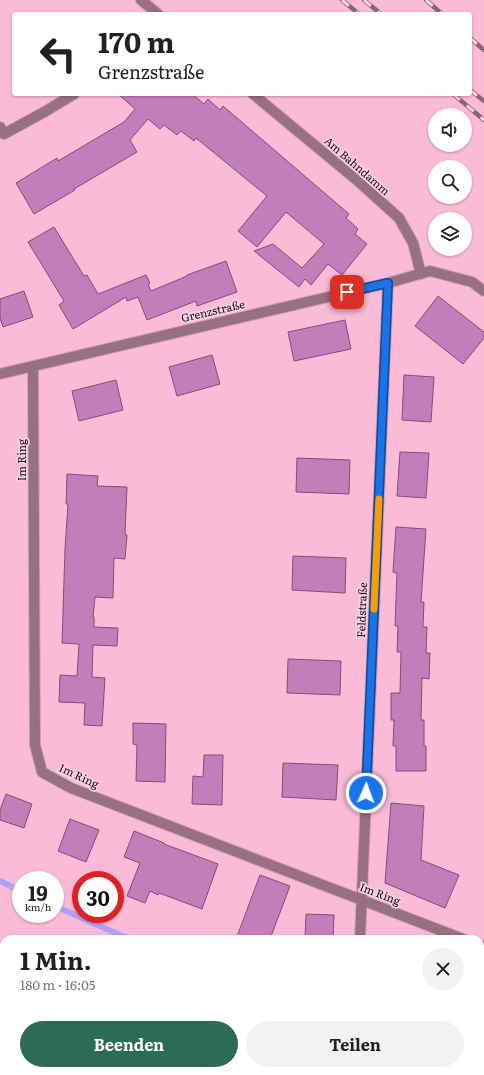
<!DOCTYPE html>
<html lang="de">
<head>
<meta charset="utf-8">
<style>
  :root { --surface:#fff; --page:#f2f2f2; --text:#202124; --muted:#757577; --accent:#2b6b58 }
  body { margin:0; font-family:Literata,serif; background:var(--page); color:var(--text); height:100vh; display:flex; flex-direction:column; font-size:15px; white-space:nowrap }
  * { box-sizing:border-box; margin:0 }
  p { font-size:13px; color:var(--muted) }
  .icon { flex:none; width:22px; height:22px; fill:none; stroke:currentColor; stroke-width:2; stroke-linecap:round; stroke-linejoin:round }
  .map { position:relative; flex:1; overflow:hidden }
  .drawer { position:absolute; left:0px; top:935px; width:484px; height:140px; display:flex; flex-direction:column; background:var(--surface); border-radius:12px 12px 0 0; box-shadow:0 1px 3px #0004 }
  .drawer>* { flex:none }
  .guide { position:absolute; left:12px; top:12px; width:460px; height:84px; border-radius:4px; box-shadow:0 1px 3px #0004; background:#fff; color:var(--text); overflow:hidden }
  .buttons { position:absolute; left:428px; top:108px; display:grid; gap:8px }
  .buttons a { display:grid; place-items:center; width:44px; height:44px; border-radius:50%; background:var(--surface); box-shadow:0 1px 3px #0004; font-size:20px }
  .speed { position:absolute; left:12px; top:871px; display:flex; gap:8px; font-size:20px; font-weight:700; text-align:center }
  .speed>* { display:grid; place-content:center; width:52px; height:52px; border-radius:50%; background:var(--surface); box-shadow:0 1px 3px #0004; line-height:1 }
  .speed small { font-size:10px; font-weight:400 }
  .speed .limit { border:6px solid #d22; background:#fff; color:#111 }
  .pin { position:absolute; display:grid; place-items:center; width:34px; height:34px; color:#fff; margin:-17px; border-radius:8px; box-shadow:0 2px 6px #0006 }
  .me { position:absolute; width:44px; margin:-22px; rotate:2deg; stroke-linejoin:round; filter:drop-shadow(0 0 3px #0008) }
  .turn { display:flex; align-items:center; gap:14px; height:84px; padding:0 20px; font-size:18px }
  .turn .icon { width:52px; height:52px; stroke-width:2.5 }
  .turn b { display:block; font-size:28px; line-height:34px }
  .round { display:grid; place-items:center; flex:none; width:42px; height:42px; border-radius:21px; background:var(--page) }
  .overview { display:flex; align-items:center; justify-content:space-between; height:68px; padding:0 20px }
  h1 { font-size:24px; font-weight:700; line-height:30px }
  .cta { display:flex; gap:8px; margin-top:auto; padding:8px 20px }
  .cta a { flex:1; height:46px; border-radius:24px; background:var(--accent); color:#fff; font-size:16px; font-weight:700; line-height:46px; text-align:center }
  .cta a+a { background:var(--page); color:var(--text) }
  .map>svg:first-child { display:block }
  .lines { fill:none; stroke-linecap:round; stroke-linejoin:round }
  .stream { stroke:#b0a1f5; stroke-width:6 }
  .building { fill:#c47dbb; stroke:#7c5077 }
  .minor-casing { stroke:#d39bb4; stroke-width:12 }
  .minor { stroke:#977081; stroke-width:10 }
  .rail-casing { stroke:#8f6377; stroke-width:4.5 }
  .rail { stroke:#f8d1e1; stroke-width:3; stroke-dasharray:9; stroke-linecap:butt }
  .route-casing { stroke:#114b97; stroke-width:10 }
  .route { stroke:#1a73e8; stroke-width:7 }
  .slow { stroke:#f59e0b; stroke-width:7 }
  .labels { text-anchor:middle; stroke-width:3.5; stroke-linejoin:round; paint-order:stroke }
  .street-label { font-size:11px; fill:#1e0813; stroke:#f8d1e1 }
</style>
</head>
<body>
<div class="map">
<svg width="484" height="1075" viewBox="0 0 484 1075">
  <rect width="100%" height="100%" fill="#fbbbd7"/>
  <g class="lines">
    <!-- stream -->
    <path class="stream" d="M0 881 21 891
      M55 906 129 939
      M425 1071 434 1075"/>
  </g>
  <!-- building -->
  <path class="building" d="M118 94H192L204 104 208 99 220 110 223 106 349 214 346 218 358 229 355 234 367 244 342 275 328 264 311 285 305 279 299 287 254 251 273 244 302 268 324 244 286 212 257 247 238 231 267 196 196 138 194 141 181 131 177 135 164 125 160 129 148 119 130 140 137 152 74 189 75 190 34 214 16 183 57 158 58 161 124 122 135 109Z
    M54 227 84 276 87 275 98 294 146 275 150 283 148 284 151 291 187 276V275L226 261 237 292 197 306 196 301 147 320 138 297 127 301 126 297 73 329 59 305 64 301 28 242Z
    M24 291 33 317 3 327 0 318V299Z
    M438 296 484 332V338L463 364 415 326Z
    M345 320 351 349 294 361 288 332Z
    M212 355 220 384 177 396 169 367Z
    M404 375 434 377 431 422 402 420Z
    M116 380 123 410 79 421 72 391Z
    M400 452 429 453 426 498 397 496Z
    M297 458 350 460 349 494 296 492Z
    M67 474 98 476 97 486 127 487 125 534 127 535 125 559 114 558 113 598 95 597 93 617H94V627L118 628 117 646 93 645 92 677 105 678 102 726 84 725 85 703 59 702 60 675 77 676 79 644 62 643 65 549 68 504H66Z
    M396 527 426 529 421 602H424L423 627H427L426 653H430L429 679 422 678 421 720H424V746H426V771H396V746H393L394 720H391V693H400L401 652H397L398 626H395L397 573 393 572Z
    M293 556 346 558 345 593 292 590Z
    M288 659 341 661 340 695 287 693Z
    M133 723 166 724 165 782 136 781 137 745 133 744Z
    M204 755H223L222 805 192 804 193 776 203 777Z
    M283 763 338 765 336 800 282 797Z
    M6 794 32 804 24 828 0 820V810Z
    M391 803 424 806 421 860 459 875 445 908 385 883Z
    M70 819 99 830 86 862 58 851Z
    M134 831 164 843V844L218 864 202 909 159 893 158 895 150 891 145 903 127 896 140 863 124 857Z
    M260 875 290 886 287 894 270 939H236Z
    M306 914 334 915 333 939H305Z"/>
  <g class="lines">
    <!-- minor casing -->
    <g class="minor-casing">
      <path id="minor" d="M141 0 158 14
        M253 94 359 182 399 218 413 243 421 274
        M0 127 4 134 46 111 74 94
        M33 366 35 745 42 772 71 788 463 939
        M0 374 388 283 430 271 472 282 484 291
        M360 939 388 283
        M480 945 484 947"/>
    </g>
    <!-- minor -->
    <use href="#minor" class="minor"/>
    <!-- rail casing -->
    <g class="rail-casing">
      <path id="rail" d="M342 0 359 14
        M364 0 381 14
        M426 0 442 14
        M470 38 484 50
        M470 90 484 101
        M453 94 484 120"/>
    </g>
    <!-- rail -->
    <use href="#rail" class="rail"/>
  </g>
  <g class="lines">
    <!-- route casing -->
    <g class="route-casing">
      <path id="route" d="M347 292 388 283 366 793"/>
    </g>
    <!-- route -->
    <use href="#route" class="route"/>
    <!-- slow -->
    <path class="slow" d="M374 609 379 499"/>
  </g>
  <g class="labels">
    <!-- street labels -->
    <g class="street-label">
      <text transform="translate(357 166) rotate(41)" y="4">Am Bahndamm</text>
      <text transform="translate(213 311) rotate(-13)" y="4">Grenzstraße</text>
      <text transform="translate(22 460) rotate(-90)" y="4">Im Ring</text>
      <text transform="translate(362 610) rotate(-88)" y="4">Feldstraße</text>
      <text transform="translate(79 776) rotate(25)" y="4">Im Ring</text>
      <text transform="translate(380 894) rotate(21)" y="4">Im Ring</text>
    </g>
  </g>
</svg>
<div class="buttons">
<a><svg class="icon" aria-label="sound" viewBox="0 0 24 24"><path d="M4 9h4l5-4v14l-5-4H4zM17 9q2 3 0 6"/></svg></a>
<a><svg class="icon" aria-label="search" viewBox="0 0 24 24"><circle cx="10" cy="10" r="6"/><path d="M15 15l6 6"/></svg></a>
<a><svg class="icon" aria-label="layers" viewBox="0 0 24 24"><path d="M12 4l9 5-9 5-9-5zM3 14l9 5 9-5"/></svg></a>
</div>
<div class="speed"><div>19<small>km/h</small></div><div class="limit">30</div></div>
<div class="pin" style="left:347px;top:292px;background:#d93025"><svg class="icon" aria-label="arrive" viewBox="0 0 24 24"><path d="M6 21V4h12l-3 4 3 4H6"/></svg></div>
<svg class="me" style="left:366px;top:793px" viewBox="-20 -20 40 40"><circle r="17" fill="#1a73e8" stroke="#fff" stroke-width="3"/><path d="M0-11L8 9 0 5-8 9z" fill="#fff"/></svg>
<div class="guide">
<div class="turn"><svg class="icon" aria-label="left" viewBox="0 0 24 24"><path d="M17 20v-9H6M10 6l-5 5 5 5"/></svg><div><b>170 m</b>Grenzstraße</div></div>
</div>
<section class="drawer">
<div class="overview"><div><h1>1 Min.</h1><p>180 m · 16:05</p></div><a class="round"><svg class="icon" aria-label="close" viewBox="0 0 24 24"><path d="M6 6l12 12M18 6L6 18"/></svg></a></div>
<div class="cta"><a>Beenden</a><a>Teilen</a></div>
</section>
</div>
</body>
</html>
